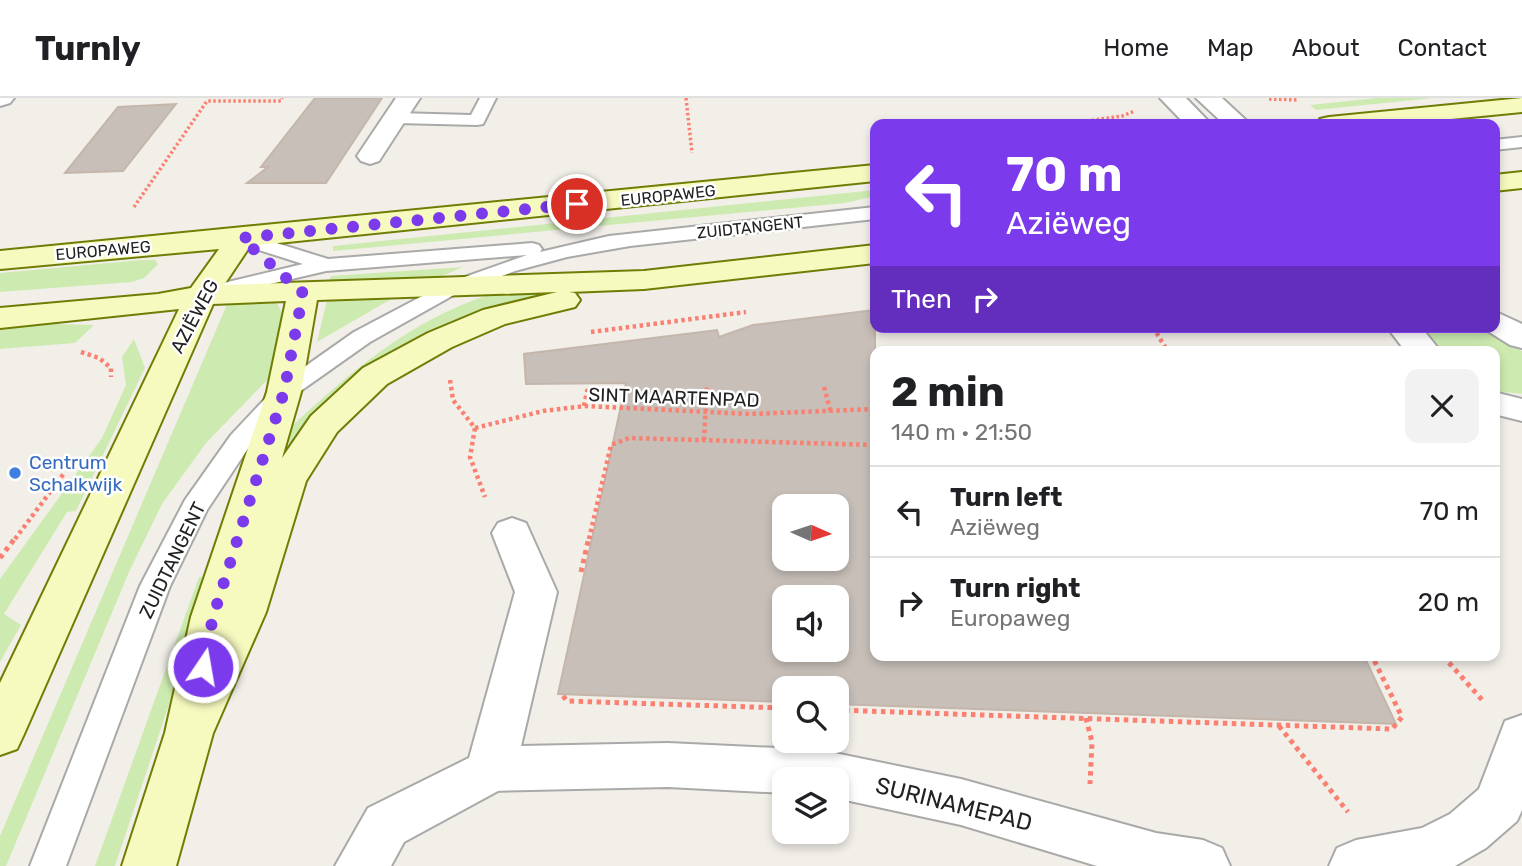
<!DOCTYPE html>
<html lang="en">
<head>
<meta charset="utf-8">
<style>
  :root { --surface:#fff; --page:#f2f2f2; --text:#202124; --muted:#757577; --line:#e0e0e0 }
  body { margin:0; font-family:Rubik,sans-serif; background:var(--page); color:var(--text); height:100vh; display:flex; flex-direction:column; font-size:26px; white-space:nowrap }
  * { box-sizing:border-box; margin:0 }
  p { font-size:23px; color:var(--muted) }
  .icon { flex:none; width:38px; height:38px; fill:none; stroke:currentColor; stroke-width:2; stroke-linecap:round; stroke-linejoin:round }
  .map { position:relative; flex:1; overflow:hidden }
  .details { position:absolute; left:870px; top:248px; width:630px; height:315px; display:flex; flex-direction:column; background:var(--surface); border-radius:14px; box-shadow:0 4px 10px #0003 }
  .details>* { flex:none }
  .hud { position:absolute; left:870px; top:21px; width:630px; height:214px; border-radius:14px; box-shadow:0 4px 10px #0003; background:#7c3aed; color:#fff; overflow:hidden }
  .needle { width:46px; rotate:93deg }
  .controls { position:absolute; left:772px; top:396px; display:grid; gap:14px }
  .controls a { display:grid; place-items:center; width:77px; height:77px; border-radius:14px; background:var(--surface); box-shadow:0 4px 10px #0003; font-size:35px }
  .pin { position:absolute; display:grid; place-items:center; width:60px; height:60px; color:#fff; margin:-30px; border:4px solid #fff; border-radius:50%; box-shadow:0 2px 7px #0007 }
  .me { position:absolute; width:77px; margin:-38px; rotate:12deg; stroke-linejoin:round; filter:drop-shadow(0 0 5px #0008) }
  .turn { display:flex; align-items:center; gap:24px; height:147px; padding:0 21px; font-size:32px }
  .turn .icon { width:91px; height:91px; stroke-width:2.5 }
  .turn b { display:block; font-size:49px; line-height:60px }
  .then { display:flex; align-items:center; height:66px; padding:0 21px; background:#0003; gap:14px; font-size:26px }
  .round { display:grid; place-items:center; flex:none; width:74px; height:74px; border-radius:14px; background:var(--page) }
  .headline { display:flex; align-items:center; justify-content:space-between; height:119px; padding:0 21px }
  h1 { font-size:42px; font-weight:700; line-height:52px }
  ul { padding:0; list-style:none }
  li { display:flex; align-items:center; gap:21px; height:91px; padding:0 21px; border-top:2px solid var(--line) }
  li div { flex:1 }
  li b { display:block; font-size:26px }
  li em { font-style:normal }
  header { display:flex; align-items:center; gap:42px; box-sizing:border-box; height:98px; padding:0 35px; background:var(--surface); border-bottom:2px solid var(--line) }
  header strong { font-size:33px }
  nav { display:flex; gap:38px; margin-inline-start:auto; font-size:24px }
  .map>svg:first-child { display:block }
  .grass { fill:#cdebb0 }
  .building { fill:#c7bfb8; stroke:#c4b6ab; stroke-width:2; fill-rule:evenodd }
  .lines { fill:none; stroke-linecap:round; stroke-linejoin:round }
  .service-casing { stroke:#a9a9a9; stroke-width:4 }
  .pedestrian-casing { stroke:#a9a9a9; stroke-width:4 }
  .minor-casing { stroke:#a9a9a9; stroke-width:4 }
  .secondary-casing { stroke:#707d05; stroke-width:4 }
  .path-far2 { stroke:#fa8072; stroke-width:3.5; stroke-dasharray:2.5 2.5; stroke-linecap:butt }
  .path-far1 { stroke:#fa8072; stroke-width:4.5; stroke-dasharray:3.5 3.5; stroke-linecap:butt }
  .path { stroke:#fa8072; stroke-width:5; stroke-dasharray:4.5 4.5; stroke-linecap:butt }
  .service { fill:#fff; fill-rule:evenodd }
  .pedestrian { fill:#fff; fill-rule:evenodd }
  .minor { fill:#fff; fill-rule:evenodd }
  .secondary { fill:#f7fabf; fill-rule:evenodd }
  .route { stroke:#7c3aed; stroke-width:12; stroke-dasharray:0 21.6 }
  .shop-dot { fill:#3f7fe0; stroke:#fff; stroke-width:2.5 }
  .labels { text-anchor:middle; stroke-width:5; stroke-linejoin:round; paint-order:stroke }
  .far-street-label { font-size:16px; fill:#222; stroke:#fff }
  .street-label { font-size:19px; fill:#222; stroke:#fff }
  .shop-label { font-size:19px; fill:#366cbe; stroke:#fff; text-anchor:start }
  .near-street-label { font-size:23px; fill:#222; stroke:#fff }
</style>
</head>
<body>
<header>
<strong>Turnly</strong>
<nav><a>Home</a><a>Map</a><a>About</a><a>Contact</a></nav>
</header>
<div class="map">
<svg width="1522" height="768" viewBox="0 0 1522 768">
  <rect width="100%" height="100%" fill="#f2efe9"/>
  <!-- grass -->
  <path class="grass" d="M1377 0H1434L1316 12 1310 7Z
    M875 92V98L845 105 333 153V148Z
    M141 162H155L158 166 144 180 132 184 0 194V175Z
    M463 169 428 184 327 187 331 178Z
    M561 191 562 194 349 285 290 345 284 346 287 333C347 276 410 222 491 196 511 189 539 192 561 191Z
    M393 200 317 244 327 202Z
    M275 201 285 221 275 274 206 345 162 406 129 474 6 768H0V738L228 204Z
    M55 226 94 227 75 245 0 251V230Z
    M1418 229H1479L1522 253V296L1495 293 1494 254H1437Z
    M134 241 145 270 76 413 67 414 4 516 21 527 0 564V481L102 340 126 287 122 259Z
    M212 478 115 768H95L199 479Z"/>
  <!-- building -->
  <path class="building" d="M315 0H382L326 85H247L268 69H261Z
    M176 6 123 73 65 75 118 9Z
    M875 212V558H1364L1396 626 836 606V590H784V604L558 596 626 285 526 286 524 256 717 232 719 239 753 227ZM784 408H836V460H784ZM784 499H836V551H784Z"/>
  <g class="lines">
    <!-- service casing -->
    <g class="service-casing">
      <path id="service" d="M480 0H496L483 26 477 27 397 25 389 20 397 15 471 17Z
        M1522 39V49L1494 52V42Z
        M875 109V121L630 148 567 159 515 173 459 194 370 244 292 299 249 349 207 412 170 488 66 768H30L140 488 185 402 231 337 276 289 354 234 445 186 527 157 326 173 210 200 203 198 199 194 203 190 303 166 234 144 231 140 234 136H248L328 161 532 145 539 147 542 151 540 154 609 138Z"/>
    </g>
    <!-- pedestrian casing -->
    <g class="pedestrian-casing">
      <path id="pedestrian" d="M491 649 509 655 516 671 509 687 404 744 391 768H335L368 710Z"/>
    </g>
    <!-- minor casing -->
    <g class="minor-casing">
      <path id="minor" d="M0 0H14L10 5 0 8Z
        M396 0H420L379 63 370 66 361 63 357 58Z
        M1160 0H1186L1211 26H1185Z
        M1196 0H1222L1250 26H1224Z
        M1494 213 1522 226V250L1510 247 1483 230 1494 229Z
        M1387 229H1421L1441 254H1406Z
        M1494 294 1522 301V323L1494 316Z
        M512 420 526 425 557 494 521 648 668 645 820 652 961 681 1156 735 1203 742 1222 750 1230 768H1097L961 727 836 700V681H784V695L668 689 491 693 473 687 466 671 515 494 492 435 498 425Z
        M1522 617V712L1517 723 1486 750 1455 768H1329L1337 750 1356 742 1422 730 1450 716 1479 691 1505 623Z"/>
    </g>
    <!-- secondary casing -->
    <g class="secondary-casing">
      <path id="secondary" d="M1522 0V14L1400 26H1317L1320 21 1329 19Z
        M875 67V83L250 148 224 187 644 173 875 147V165L644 191 569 194 575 195 580 202 575 209 505 226 452 249 387 286 337 334 306 383 266 514 213 635 176 768H122L165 635 191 519 267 294 286 203 213 206 24 636 17 651 0 657V585L179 211 0 230V210L158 196 191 190 219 151 0 171V153ZM557 194 483 212 428 235 363 270 311 318 282 360 301 294 317 202Z
        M1522 74V90L1494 93V77Z"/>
    </g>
    <!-- path-far2 -->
    <path class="path-far2" d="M686 0 692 55
      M1269 1 1299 2
      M1067 26 1122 18 1135 13
      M134 109 207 3H281L282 0"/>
    <!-- path-far1 -->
    <path class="path-far1" d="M1153 229 1168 254
      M591 234 746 214
      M81 254 99 260 111 270V279
      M450 282 453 302 475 330 470 359 485 399
      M824 289 831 315
      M584 308 588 289
      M475 330 543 313 585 308 751 316 875 311
      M704 342 707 288
      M15 441 65 374
      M589 441 611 347 629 340 875 347"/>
    <!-- path -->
    <path class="path" d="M0 460 16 439
      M581 474 589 439
      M1443 558 1484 604
      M563 598 567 603 784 610
      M836 612 1392 631 1402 619 1372 558
      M1086 620 1092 644 1090 686
      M1279 628 1348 714"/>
    <!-- service -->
    <use href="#service" class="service"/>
    <!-- pedestrian -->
    <use href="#pedestrian" class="pedestrian"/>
    <!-- minor -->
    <use href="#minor" class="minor"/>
    <!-- secondary -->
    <use href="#secondary" class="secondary"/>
  </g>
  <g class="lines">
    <!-- route -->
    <path class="route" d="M203 569 213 519 284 294 303 195 241 140 577 106"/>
  </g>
  <!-- markers -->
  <circle class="shop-dot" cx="15" cy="375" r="7"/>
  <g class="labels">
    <!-- far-street labels -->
    <g class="far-street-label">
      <text transform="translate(668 97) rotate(-6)" y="6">EUROPAWEG</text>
      <text transform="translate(750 129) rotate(-6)" y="6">ZUIDTANGENT</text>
      <text transform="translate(103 152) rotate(-5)" y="6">EUROPAWEG</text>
    </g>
    <!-- street labels -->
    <g class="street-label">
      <text transform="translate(194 218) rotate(-62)" y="7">AZIËWEG</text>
      <text transform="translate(674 299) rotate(2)" y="7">SINT MAARTENPAD</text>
      <text transform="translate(172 462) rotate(-64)" y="7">ZUIDTANGENT</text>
    </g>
    <!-- shop labels -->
    <g class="shop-label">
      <text x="29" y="371">Centrum<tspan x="29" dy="22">Schalkwijk</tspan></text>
    </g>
    <!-- near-street labels -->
    <g class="near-street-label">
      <text transform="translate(954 706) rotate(14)" y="8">SURINAMEPAD</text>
    </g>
  </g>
</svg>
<div class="controls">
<a><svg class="needle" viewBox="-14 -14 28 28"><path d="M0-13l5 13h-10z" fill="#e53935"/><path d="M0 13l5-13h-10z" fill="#757577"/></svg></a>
<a><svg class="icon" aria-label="sound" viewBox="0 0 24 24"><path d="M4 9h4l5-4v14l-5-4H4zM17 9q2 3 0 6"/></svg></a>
<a><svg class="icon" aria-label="search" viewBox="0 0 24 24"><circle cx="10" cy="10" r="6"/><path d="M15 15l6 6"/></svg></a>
<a><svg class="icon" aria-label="layers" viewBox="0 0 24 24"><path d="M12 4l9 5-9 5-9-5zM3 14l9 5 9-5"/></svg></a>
</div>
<div class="pin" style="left:577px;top:106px;background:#d93025"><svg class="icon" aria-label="arrive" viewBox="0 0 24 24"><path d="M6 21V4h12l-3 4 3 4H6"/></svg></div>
<svg class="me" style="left:203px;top:569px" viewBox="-20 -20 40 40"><circle r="17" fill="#7c3aed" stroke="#fff" stroke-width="3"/><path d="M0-11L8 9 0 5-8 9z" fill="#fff"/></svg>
<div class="hud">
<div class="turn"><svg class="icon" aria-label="left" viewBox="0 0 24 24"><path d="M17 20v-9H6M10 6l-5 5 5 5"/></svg><div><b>70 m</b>Aziëweg</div></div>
<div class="then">Then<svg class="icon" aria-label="right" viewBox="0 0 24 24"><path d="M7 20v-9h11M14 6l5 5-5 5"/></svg></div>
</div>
<section class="details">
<div class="headline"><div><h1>2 min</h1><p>140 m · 21:50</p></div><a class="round"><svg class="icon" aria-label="close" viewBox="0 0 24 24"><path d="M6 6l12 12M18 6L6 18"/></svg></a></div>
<ul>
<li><svg class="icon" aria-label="left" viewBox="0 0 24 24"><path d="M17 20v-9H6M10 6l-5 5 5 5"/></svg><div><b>Turn left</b><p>Aziëweg</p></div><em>70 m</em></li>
<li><svg class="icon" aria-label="right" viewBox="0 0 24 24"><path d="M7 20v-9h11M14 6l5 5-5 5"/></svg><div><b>Turn right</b><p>Europaweg</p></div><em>20 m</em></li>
</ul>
</section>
</div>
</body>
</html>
